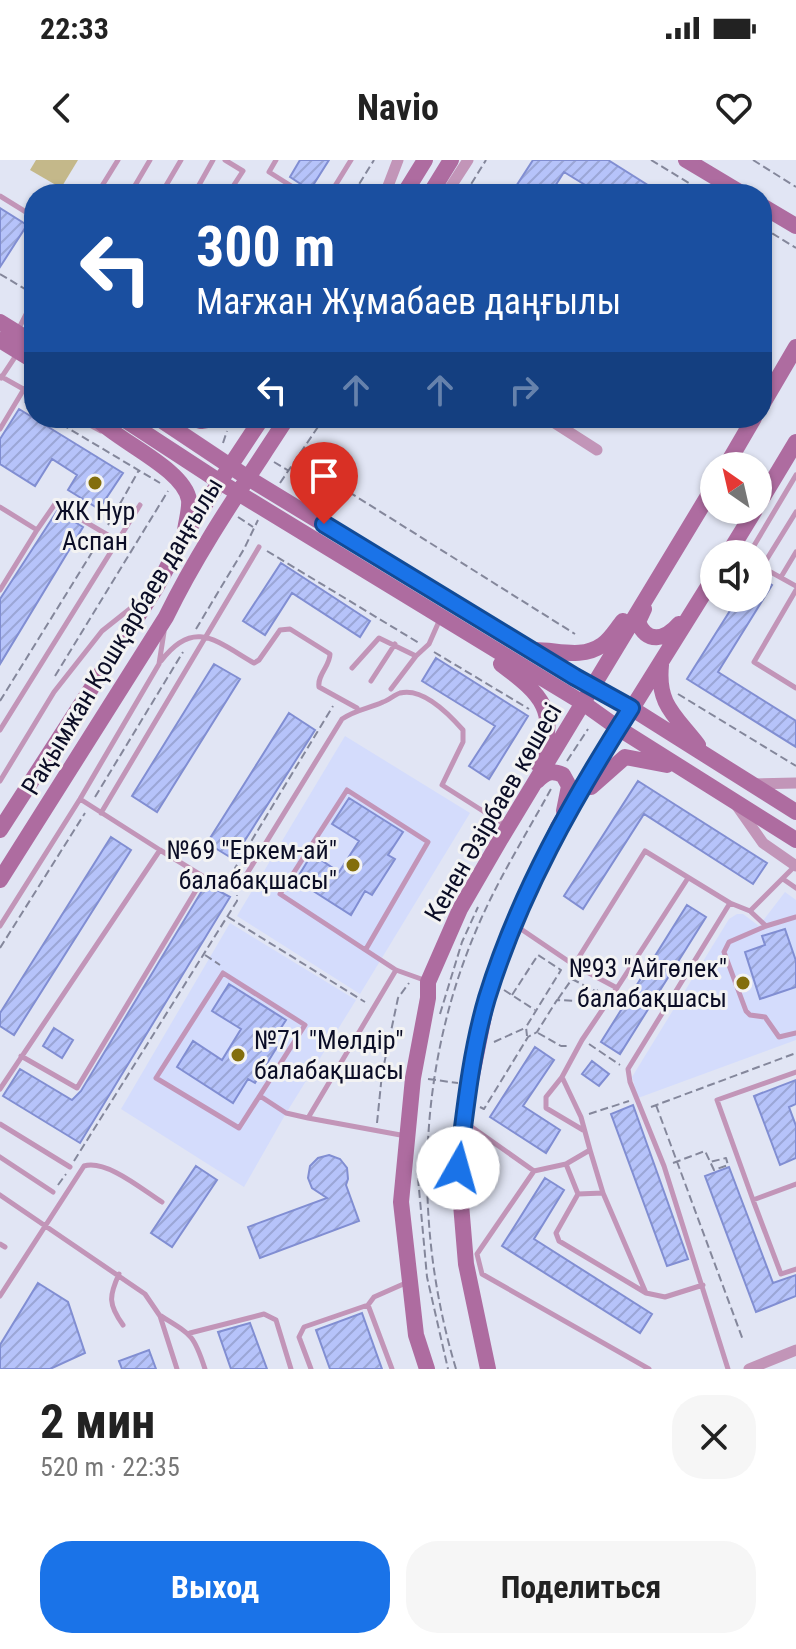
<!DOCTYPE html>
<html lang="ru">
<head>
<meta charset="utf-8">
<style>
  :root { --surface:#fff; --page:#f6f6f6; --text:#222; --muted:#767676; --accent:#1a73e8 }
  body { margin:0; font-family:"Roboto Condensed",sans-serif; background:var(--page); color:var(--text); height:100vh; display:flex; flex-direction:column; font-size:30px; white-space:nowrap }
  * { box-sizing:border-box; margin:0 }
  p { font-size:26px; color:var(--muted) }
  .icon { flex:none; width:44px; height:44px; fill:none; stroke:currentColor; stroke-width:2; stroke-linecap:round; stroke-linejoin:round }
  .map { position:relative; height:1209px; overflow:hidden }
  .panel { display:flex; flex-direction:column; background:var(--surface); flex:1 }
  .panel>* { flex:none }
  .top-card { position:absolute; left:24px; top:24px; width:748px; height:244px; border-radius:32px; box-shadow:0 2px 6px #0004; background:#1a4fa0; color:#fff; overflow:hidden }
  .needle { width:52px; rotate:326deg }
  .buttons { position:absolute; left:700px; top:292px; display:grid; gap:16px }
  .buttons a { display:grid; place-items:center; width:72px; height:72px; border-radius:50%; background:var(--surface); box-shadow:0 2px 6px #0004; font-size:40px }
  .pin { position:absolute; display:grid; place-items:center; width:68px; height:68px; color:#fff; margin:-82px -34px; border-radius:50% 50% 50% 0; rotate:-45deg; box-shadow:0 0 8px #0007 }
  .pin .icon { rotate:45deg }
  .me { position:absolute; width:88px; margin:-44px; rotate:7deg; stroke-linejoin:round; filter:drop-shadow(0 0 6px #0008) }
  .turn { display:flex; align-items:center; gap:28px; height:168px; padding:0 40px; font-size:36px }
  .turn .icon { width:104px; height:104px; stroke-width:2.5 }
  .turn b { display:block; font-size:56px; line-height:68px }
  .lanes { display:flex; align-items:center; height:76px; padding:0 40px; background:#0003; justify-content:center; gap:40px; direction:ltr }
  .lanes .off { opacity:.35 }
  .round { display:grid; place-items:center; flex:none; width:84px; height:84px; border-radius:32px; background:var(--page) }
  .head { display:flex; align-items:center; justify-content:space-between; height:136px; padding:0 40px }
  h1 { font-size:48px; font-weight:700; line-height:60px }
  .cta { display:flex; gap:16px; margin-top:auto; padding:16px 40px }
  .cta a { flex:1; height:92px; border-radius:32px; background:var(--accent); color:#fff; font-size:32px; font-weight:700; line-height:92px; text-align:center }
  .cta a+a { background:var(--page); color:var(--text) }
  .status { display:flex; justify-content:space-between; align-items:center; height:56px; padding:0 40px; background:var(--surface); direction:ltr }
  .status svg { height:22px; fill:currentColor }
  header { display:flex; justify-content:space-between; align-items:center; height:104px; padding:0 40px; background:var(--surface); font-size:36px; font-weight:700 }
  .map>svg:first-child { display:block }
  .built { fill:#d4dcfc }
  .pitch { fill:#c4b88a }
  .building { fill:url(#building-hatch); stroke:#818ed2; stroke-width:2 }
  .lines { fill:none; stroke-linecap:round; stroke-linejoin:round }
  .path { stroke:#84879b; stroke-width:2; stroke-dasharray:8 4; stroke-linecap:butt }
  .lane { stroke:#c295b8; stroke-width:5 }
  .street { stroke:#c295b8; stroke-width:11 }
  .secondary { stroke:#ae6ca0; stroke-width:16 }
  .route-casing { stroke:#114b97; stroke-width:20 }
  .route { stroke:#1a73e8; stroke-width:14 }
  .poi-dot { fill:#836e0c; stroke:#f3f3f3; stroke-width:3 }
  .labels { text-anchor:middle; stroke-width:6; stroke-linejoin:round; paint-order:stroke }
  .poi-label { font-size:26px; fill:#0b0d26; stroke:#f3f3f3; text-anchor:end }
  .street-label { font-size:26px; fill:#0b0d26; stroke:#f3f3f3 }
</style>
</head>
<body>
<div class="status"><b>22:33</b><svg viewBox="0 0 49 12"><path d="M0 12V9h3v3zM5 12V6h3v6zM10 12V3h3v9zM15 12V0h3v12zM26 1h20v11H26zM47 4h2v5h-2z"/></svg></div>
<header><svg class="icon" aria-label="back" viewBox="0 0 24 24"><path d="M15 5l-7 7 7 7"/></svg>Navio<svg class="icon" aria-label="heart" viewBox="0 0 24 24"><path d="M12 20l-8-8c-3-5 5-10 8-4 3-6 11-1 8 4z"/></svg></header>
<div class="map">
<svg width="796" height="1209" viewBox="0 0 796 1209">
  <defs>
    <pattern id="building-hatch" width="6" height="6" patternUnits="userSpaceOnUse" patternTransform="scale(2)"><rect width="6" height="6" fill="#b6c3fa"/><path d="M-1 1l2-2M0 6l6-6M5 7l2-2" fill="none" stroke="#9ba6d6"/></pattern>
  </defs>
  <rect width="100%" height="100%" fill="#e1e5f4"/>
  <!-- built -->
  <path class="built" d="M345 576 470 653 360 834 237 756Z
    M785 732 796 740V880L638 938 632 917 729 759 737 754H743L759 766Z
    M230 763 356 840 285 955 244 1027 121 949Z"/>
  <!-- pitch -->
  <path class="pitch" d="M36 0H78L61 28 30 10Z"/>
  <!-- building -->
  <path class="building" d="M300 0H329L310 30 290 17Z
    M533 0H608L662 34H600L564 12 550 34H511Z
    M0 48 27 65 0 107Z
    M19 249 123 313 99 349 68 330 77 315 52 299 35 326 0 304V279Z
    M57 351 83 367 0 504V439Z
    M281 403 370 461 360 477 292 433 265 475 243 461Z
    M758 416 772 425 718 512 796 561V587L687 519 738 438H758Z
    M436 498 528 556 489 619 469 606 495 566 422 521Z
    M214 504 240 519 157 652 132 636Z
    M289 553 315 570 233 699 207 683Z
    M638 621 767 703 753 724 644 654 583 749 564 736Z
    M349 638 403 672 388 695 395 699 372 735 365 731 351 755 296 720 312 694 339 712 359 681 332 664Z
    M111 677 131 690 14 875 0 866V853Z
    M206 724 230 737 80 983 3 936 20 909 72 940 81 931Z
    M687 745 706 757 620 894 601 882Z
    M785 769 796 801V827L760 839 745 792 765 785 762 776Z
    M229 824 286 860 271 883 277 887 255 923 248 919 233 943 177 907 193 881 222 900 241 869 212 851Z
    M54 868 73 880 62 898 43 886Z
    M535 887 554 900 523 946 560 970 546 993 490 957Z
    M592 901 609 914 599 926 582 914Z
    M796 920V944L789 947 796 966V998L780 1005 754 936Z
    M633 945 688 1099 667 1106 611 954Z
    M329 995 340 999 347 1008 348 1019 346 1025 359 1061 260 1098 248 1067 327 1038 312 1028 308 1018 310 1006 318 998Z
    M196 1006 217 1020 172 1087 151 1073Z
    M729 1007 773 1123 796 1115V1136L756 1152 705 1016Z
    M545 1018 564 1030 534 1079 652 1154 640 1173 502 1086Z
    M38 1123 68 1142 85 1193 50 1209H0V1185Z
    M362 1153 382 1209H330L316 1170Z
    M250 1163 267 1209H231L218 1172Z
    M149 1190 156 1209H122L119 1201Z"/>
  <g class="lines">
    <!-- path -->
    <path class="path" d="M651 0 707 34
      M753 0 796 27
      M353 34 374 0
      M465 34 486 0
      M762 67 796 88
      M0 114 30 132
      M25 242 34 248
      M51 258 160 323
      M223 283 227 271
      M298 300 575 474
      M274 302 289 311
      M280 323 324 258
      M238 357 253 367
      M108 365 139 310
      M267 391 419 483
      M196 469 244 389 258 360
      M434 492 529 549
      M55 516 168 331
      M678 534 796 606
      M0 541 99 381
      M567 601 588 569
      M95 637 183 492
      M236 712 235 708 333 546
      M228 757 365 842
      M0 788 85 653
      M205 795 220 805
      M504 830 535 850
      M512 835 538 795 561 810 526 867 527 876
      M558 839 572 819 597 832
      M440 854 462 782 478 747
      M538 873 561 886H568
      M494 882 525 868
      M589 884 620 905
      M384 915 398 916
      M428 919 458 923
      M656 945 743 1180
      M480 947 484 949 528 877 537 872 557 840 579 841 598 830
      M651 947 796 893
      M589 954 629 941
      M377 963 382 914 398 838 409 823
      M74 1001 237 741V735
      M673 1003 705 991 714 1010 728 1005 726 998 710 1002
      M418 1018 427 1117 448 1209
      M58 1025 66 1014
      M456 1209C413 1066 417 911 475 773 496 722 526 675 552 627"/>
    <!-- lane -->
    <path class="lane" d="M225 0 243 11 228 34
      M276 0 269 12 304 34
      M97 34 118 0
      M130 34 150 0
      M161 34 181 0
      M194 34 213 0
      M330 34 351 0
      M0 36 34 57
      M19 168 34 139
      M0 216 34 235
      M1 218 17 194
      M77 258 101 271
      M0 269 24 229
      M0 347 37 370 0 430
      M37 370 55 344 118 381
      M749 394 796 315
      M758 405 796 426
      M762 407 796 352
      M781 417 796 392
      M796 430 754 502 796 528
      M161 501C194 458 216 481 254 503L259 500 280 470 290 469 330 494C330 506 317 515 319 527L357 548
      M352 508 379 478 416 496
      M371 521 395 484
      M391 529 416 496 429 484 440 459
      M0 570 140 345
      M0 621 54 532 102 471 141 440
      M101 653 259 387
      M204 717 228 728 243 720 342 559C357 549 368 549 383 542 389 540 394 535 400 533 423 527 449 554 463 570V582L442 625 505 665
      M688 718 617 828 574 805 645 691 730 743
      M783 719 796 728
      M750 751 766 766
      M796 757 766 766 729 782 724 792 746 851 750 855 765 857 779 877 796 873
      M515 765 574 805
      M0 766 80 639 159 504 164 472
      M366 789 428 682 347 630 280 734 396 810 424 820
      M223 813 305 865 239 968 156 918Z
      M21 896 77 928 204 717 160 690
      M796 912 717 940 753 1040 796 1024
      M562 917 546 937V948L583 970
      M0 929 160 690 80 639
      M260 936 286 953 308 958 396 810
      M308 958 406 976
      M466 963 534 1011
      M0 964 70 1007
      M590 990 581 957 562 917 582 880 617 828
      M0 997 53 1032
      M566 1004 578 1034 603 1033
      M578 1034 556 1073 559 1081 646 1133
      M0 1035 145 1134 160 1156 177 1209
      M753 1040 781 1114 796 1109
      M0 1084 5 1087
      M119 1114C109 1136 108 1144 123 1165
      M0 1136 84 1006C106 999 143 1030 162 1042
      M368 1145 374 1137 408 1122
      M161 1156C192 1175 194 1175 205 1209
      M190 1173 264 1154 276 1160 291 1209
      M311 1209 299 1177 304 1167 368 1145 392 1209
      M649 1209 482 1114 477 1094 534 1011 566 1004 590 990 603 1033 646 1133 665 1137 703 1125
      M728 1209 664 1006 630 922 628 909 730 743 750 751 795 706"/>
    <!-- street -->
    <path class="street" d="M385 34 398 0
      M446 34 468 0
      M547 258 597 290
      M753 624 796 623
      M737 646 763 683 796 706
      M749 1209 796 1190"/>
    <!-- secondary -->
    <path class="secondary" d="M686 0 743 34
      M404 34 425 0
      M430 34 451 0
      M762 46 796 66
      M0 162 34 183
      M0 180 34 201
      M762 245 796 187
      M96 258C119 282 184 309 189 340 190 349 186 362 185 371
      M122 258 220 322 583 543 618 568 796 680
      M158 258 248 318 575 517 631 548 796 652
      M191 258 201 261 219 258
      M726 306 754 258
      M758 345 796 282
      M728 394 755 350
      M644 449 638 462C647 484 665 480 679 464
      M532 490C555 489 581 500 602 485 610 480 617 468 623 461
      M501 504C542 535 560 551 538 604
      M661 505C657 545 675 555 698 585
      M537 621C546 612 551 610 563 615L569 626 564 651
      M591 627 625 597 667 605
      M0 670 156 428 184 376 262 258
      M0 720 166 457C200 387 245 323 287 258
      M427 1209 416 1175 401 1042 413 918 428 838V822L460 749 500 680 714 326
      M488 1209 466 1104 458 1008 466 945 487 841 513 764 558 667 714 417"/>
  </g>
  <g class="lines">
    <!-- route casing -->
    <g class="route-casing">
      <path id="route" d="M324 364 575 517 631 548C573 639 519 734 487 838 471 892 465 952 458 1008"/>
    </g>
    <!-- route -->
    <use href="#route" class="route"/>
  </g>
  <!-- markers -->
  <g class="poi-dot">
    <circle cx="95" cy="323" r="8"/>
    <circle cx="353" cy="705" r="8"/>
    <circle cx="743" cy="823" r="8"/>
    <circle cx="238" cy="895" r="8"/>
  </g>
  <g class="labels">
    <!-- poi labels -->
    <g class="poi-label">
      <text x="95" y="360" text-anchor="middle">ЖК Нур<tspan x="95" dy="30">Аспан</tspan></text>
      <text x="337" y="699">№69 "Еркем-ай"<tspan x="337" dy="30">балабақшасы"</tspan></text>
      <text x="727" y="817">№93 "Айгөлек"<tspan x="727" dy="30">балабақшасы</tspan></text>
      <text x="254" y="889" text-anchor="start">№71 "Мөлдір"<tspan x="254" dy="30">балабақшасы</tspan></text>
    </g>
    <!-- street labels -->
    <g class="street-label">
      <text transform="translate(122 476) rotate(-59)" y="9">Рақымжан Қошқарбаев даңғылы</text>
      <text transform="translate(493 652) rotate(-60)" y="9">Кенен Әзірбаев көшесі</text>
    </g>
  </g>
</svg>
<div class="buttons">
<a><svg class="needle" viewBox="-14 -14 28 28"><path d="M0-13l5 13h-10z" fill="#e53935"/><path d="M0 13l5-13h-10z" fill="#767676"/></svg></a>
<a><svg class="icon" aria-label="sound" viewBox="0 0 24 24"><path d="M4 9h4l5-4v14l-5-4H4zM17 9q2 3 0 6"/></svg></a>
</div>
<div class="pin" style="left:324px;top:364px;background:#d93025"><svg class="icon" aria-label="arrive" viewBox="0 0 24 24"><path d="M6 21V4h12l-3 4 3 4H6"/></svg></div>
<svg class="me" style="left:458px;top:1008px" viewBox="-20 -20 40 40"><circle r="19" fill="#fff"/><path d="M0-13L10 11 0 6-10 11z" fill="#1a73e8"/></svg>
<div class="top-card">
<div class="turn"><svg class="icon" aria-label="left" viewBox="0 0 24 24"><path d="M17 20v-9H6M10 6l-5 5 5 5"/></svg><div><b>300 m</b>Мағжан Жұмабаев даңғылы</div></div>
<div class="lanes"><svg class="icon" aria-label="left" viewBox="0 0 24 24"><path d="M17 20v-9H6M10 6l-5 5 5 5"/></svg><svg class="icon off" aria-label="ahead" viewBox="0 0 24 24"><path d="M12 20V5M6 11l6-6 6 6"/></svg><svg class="icon off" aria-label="ahead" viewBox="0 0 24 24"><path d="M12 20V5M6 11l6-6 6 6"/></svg><svg class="icon off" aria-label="right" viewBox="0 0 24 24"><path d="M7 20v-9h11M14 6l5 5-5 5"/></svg></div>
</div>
</div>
<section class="panel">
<div class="head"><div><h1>2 мин</h1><p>520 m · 22:35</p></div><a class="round"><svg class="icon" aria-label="close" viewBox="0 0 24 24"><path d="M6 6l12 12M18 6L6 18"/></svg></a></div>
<div class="cta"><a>Выход</a><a>Поделиться</a></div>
</section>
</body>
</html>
